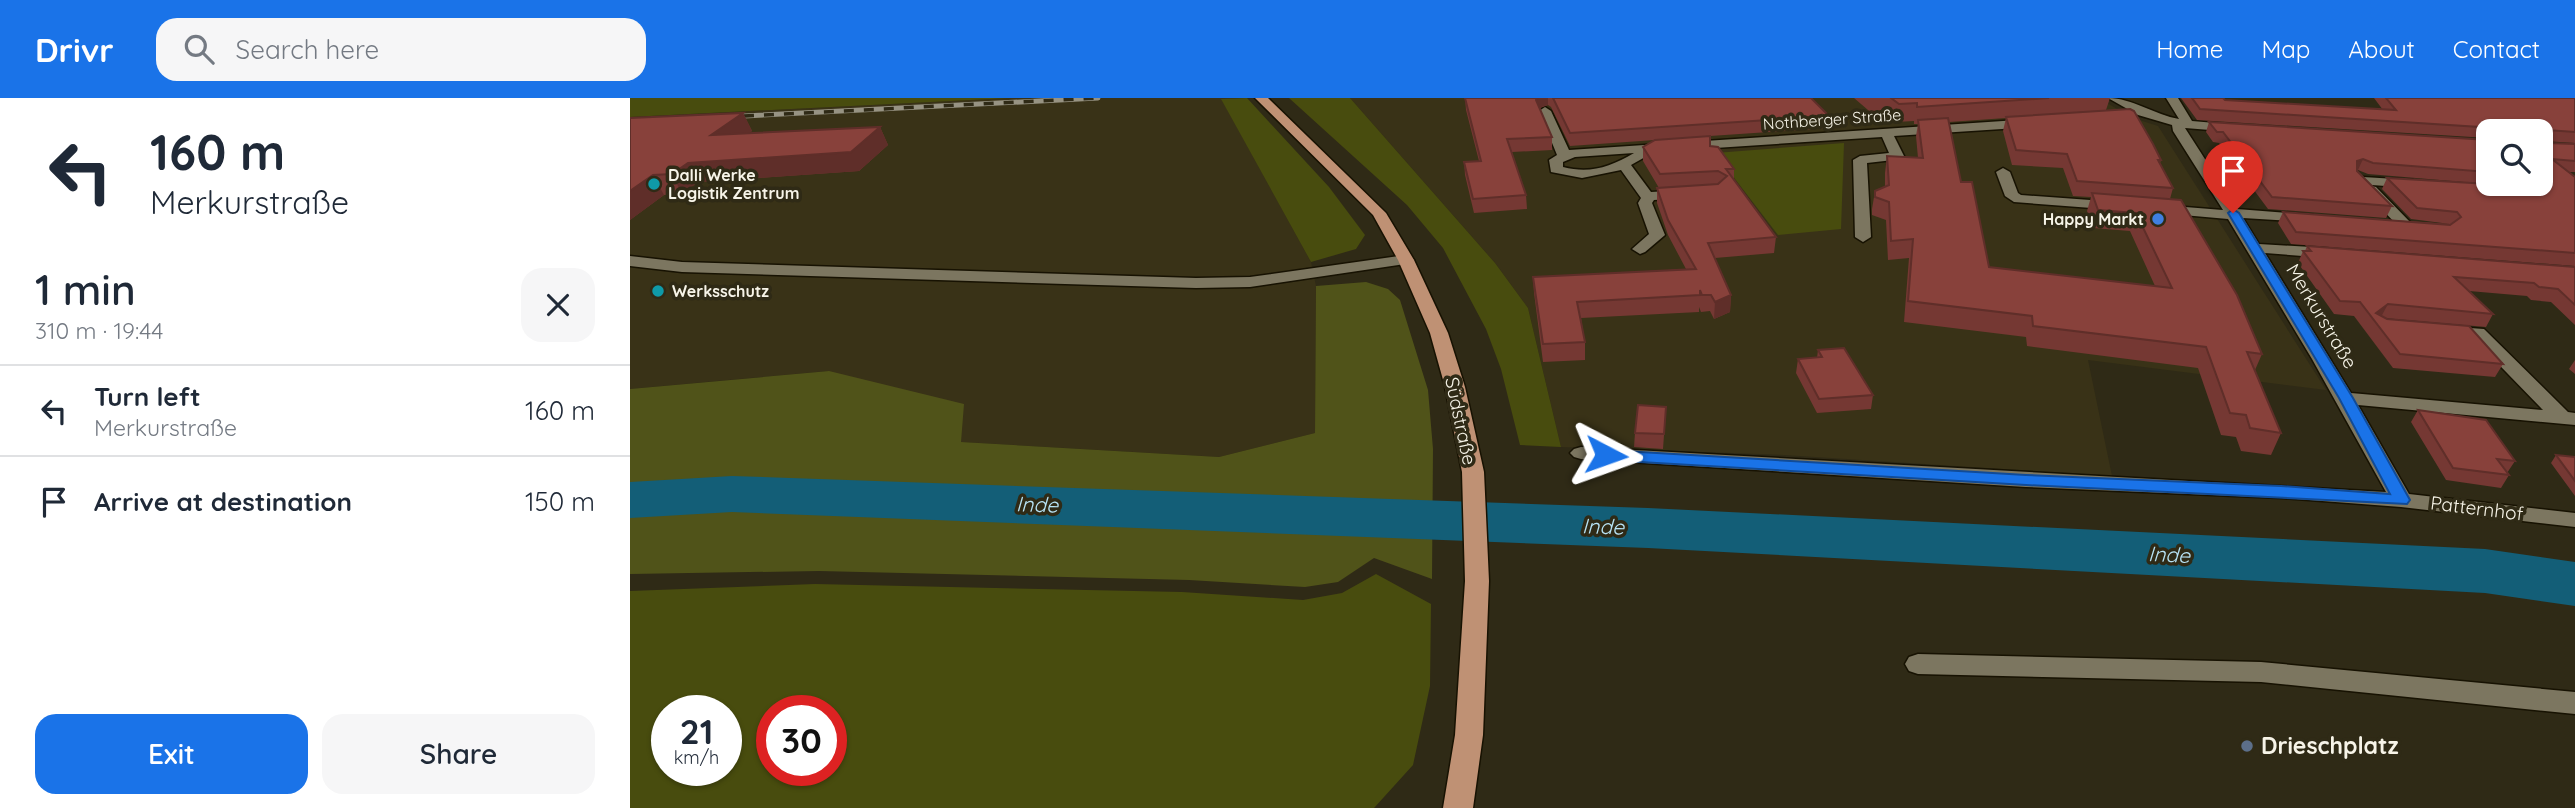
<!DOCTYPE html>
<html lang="en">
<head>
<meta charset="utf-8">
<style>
  :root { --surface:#fff; --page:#f6f6f7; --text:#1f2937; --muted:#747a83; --line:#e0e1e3; --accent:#1a73e8 }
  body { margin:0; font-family:Quicksand,sans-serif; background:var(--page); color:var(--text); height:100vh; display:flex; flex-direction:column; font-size:26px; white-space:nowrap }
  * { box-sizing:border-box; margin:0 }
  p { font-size:23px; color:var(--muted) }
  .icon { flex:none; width:38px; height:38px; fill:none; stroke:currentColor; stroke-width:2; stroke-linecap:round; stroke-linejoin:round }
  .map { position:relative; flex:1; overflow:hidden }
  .drawer { display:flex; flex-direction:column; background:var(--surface); width:630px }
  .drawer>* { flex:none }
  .hud { background:#fff; color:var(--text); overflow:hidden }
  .tools { position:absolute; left:1846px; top:21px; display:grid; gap:14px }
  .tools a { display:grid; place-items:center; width:77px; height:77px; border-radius:14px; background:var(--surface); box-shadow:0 2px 5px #0004; font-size:35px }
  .speed { position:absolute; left:21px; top:597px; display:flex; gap:14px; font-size:35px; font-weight:700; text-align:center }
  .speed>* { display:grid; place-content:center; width:91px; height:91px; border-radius:50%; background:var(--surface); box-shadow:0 2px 5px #0004; line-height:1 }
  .speed small { font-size:18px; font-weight:400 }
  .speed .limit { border:10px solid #d22; background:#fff; color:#111 }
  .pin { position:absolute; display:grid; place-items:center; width:60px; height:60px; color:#fff; margin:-72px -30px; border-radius:50% 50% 50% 0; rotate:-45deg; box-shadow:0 0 7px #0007 }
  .pin .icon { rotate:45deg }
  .me { position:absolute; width:77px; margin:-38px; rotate:94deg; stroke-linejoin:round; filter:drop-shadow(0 0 5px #0008) }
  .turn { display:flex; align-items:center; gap:24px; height:147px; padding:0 35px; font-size:32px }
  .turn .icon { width:91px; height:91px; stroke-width:2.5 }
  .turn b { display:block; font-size:49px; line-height:60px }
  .round { display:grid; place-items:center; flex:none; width:74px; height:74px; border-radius:21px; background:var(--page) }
  .summary { display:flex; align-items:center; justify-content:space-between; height:119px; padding:0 35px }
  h1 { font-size:42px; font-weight:600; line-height:52px }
  .cta { display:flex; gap:14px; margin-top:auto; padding:14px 35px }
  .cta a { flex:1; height:80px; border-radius:21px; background:var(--accent); color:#fff; font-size:28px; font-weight:600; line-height:80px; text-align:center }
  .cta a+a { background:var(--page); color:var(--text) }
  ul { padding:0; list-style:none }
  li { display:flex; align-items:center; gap:21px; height:91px; padding:0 35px; border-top:2px solid var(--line) }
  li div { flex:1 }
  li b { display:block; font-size:26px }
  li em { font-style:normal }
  header { display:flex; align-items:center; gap:42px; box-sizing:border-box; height:98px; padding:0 35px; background:var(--accent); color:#fff }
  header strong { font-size:33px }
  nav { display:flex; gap:38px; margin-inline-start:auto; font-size:24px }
  .search { width:490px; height:63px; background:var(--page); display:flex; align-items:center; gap:18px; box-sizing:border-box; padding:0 24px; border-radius:21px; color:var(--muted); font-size:26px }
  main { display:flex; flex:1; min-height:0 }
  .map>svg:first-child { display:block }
  .built { fill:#393217 }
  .green { fill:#484c0e; fill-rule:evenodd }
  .forest { fill:#505319 }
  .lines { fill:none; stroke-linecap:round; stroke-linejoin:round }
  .river { fill:#135e77; fill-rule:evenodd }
  .minor-casing { stroke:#171202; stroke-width:3 }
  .major-casing { stroke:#171202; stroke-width:3 }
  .minor { fill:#7c7660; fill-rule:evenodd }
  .major { fill:#bf9174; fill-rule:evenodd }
  .rail-casing { stroke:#979383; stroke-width:5 }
  .rail { stroke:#2f2a16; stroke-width:3.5; stroke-dasharray:10; stroke-linecap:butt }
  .wall { fill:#753833; fill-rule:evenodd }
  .shaded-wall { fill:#5f2e29 }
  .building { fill:#88413b; stroke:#5f2e29; stroke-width:2 }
  .route { fill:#1a73e8; stroke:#114b97; stroke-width:2 }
  .culture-dot { fill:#0f9aa8; stroke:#2f2a16; stroke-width:2.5 }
  .shop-dot { fill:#3f7fe0; stroke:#2f2a16; stroke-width:2.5 }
  .service-dot { fill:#5c6f8a; stroke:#2f2a16; stroke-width:2.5 }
  .labels { text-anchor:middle; stroke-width:7; stroke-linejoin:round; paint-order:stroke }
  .far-street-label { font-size:16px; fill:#f7f4e8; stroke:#2f2a16 }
  .far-poi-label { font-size:16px; font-weight:bold; fill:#f7f4e8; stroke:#2f2a16; text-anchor:start }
  .street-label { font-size:19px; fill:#f7f4e8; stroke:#2f2a16 }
  .water-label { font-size:21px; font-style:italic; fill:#b8e4f6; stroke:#2f2a16 }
  .near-poi-label { font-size:23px; font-weight:bold; fill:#f7f4e8; stroke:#2f2a16; text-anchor:start }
</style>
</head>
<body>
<header>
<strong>Drivr</strong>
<div class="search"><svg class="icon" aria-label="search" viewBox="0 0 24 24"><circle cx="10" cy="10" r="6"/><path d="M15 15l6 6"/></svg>Search here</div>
<nav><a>Home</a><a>Map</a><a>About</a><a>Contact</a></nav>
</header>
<main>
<section class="drawer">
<div class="hud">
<div class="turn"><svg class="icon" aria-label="left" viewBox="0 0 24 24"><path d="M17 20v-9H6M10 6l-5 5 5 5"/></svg><div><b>160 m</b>Merkurstraße</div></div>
</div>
<div class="summary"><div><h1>1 min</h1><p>310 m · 19:44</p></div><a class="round"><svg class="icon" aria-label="close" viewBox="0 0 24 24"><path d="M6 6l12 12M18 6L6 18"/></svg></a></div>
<ul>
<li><svg class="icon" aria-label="left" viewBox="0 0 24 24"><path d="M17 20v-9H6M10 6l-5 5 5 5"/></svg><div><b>Turn left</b><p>Merkurstraße</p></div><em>160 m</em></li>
<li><svg class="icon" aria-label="arrive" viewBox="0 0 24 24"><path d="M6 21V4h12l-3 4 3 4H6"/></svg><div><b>Arrive at destination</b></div><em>150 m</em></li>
</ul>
<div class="cta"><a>Exit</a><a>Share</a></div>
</section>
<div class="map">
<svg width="1945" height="710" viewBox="0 0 1945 710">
  <rect width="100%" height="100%" fill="#2f2a16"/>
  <!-- built -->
  <path class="built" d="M381 0H610L592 2 681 164 686 188 685 335 589 359 331 344 198 273 0 291V19Z
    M720 0H1469L1500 19 1528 28 1696 292 1458 262 1482 378 1154 357 931 349 898 210 865 165Z"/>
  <!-- green -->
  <path class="green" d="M0 0H381L0 19Z
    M617 0 699 89 735 137 726 151 681 164 591 1Z
    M659 0H720L865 165 898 210 931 349 890 347 871 271 856 231 813 150 777 107Z
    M1214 45 1211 131 1148 137 1085 55Z
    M746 476 801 506 800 588 783 667 744 710H0V493L185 486 552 494 673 502 712 495ZM37 612H96V672H37ZM142 612H201V672H142Z"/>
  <!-- forest -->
  <path class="forest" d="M736 184 758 191 770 202 798 292 803 351 802 481 744 460 708 484 675 489 559 482 189 473 0 476V291L199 273 334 306 331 344 589 359 685 335 686 188Z"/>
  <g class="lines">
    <!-- river -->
    <path class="river" d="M102 378 1018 410 1855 451 1945 464V508L1855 495 1018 450 102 414 0 420V384Z"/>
    <!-- minor casing -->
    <g class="minor-casing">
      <path id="minor" d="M1478 0C1502 0 1525 17 1549 21L1536 0H1548L1562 23 1609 27V33L1605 34 1555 30 1607 111 1683 117 1685 120 1683 123 1678 124 1613 120 1629 146 1699 150 1707 155 1699 160 1635 155 1721 295 1913 312 1843 240 1812 236 1809 232 1812 228 1854 231 1938 314 1945 315V327L1728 307 1779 396 1945 415V429L1771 409 1652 400 1396 389 951 361 944 359 940 355 944 351 951 349 1756 394 1682 261 1598 121 1530 115 1523 111 1530 107 1593 112 1543 33 1542 27 1508 17Z
        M915 9 921 13 939 52 1403 21 1409 25 1403 29 1264 38 1274 58 1272 61 1237 65 1241 139 1233 144 1225 139 1223 62 1230 58 1259 55 1252 39 1024 54 1001 67 1021 94 1055 92 1062 96 1055 100 1024 102 1022 105 1035 137 1015 154 1010 156 1002 151 1019 136 1008 105 1011 100 991 72 952 80 921 74 919 62 927 57 909 13ZM1004 55C980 69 960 76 933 69V64L945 59Z
        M1373 70 1380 74 1388 95 1391 97 1488 104 1495 108 1488 112 1384 104 1375 98 1366 74Z
        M1733 79 1783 82 1790 86 1783 90 1728 86V80Z
        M1741 88 1746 89 1781 125 1783 128 1781 131H1771L1736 95V89Z
        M776 157 784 162 782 165 620 189 566 190 52 174 0 168V158L52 164 566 180 620 179Z
        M1288 556 1631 564 1945 594V616L1631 584 1288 576 1279 573 1275 566 1279 559Z"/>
    </g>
    <!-- major casing -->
    <g class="major-casing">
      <path id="major" d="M625 0H638L756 115 784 162 818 235 835 289 854 374 859 483 853 637 843 710H813L825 637 835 483 832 374 815 289 800 235 768 162 743 117Z"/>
    </g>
    <!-- minor -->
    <use href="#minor" class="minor"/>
    <!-- major -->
    <use href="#major" class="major"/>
    <!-- rail casing -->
    <g class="rail-casing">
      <path id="rail" d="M94 19 468 0"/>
    </g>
    <!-- rail -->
    <use href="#rail" class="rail"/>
  </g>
  <!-- wall -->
  <path class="wall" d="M835 0H1181L1199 18 1198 30 1080 38V48L1104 71V82L1146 139 1144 155 1085 160 1101 197 1100 214 1084 221 1080 213 1071 214 1069 209V214L951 220 955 244V262L913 264 904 195 903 179 1056 171 1038 137 1027 105V90H1029L1013 63V49L1025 42 940 48 921 9 918 7 910 10 922 39V52L882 54 896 97 897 111 844 115 835 77 834 64 849 63 836 12Z
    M1224 0H1480L1476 12 1531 62 1530 65 1543 90 1540 101 1632 256 1625 272 1651 335 1641 357 1611 353 1606 339 1591 337 1568 270 1397 248 1396 239 1274 224 1279 160 1258 162 1256 122 1242 117V111L1245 93 1255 89V75L1257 58 1288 60 1286 38 1288 26H1284V23L1266 24 1259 17 1245 18ZM1376 20 1373 33 1382 67 1433 70 1443 98 1461 99 1457 113 1463 130 1500 133 1525 188 1359 169 1331 84 1319 24Z
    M1551 0H1593L1595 2 1753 12 1744 0H1945V45L1914 43 1917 45 1945 46V74H1939L1945 79V168L1661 146 1648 125 1653 114 1820 126 1781 121 1752 91 1757 80 1861 86H1911V33H1858V40L1567 22Z
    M113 15 122 33 119 35 250 29 258 47 229 73 68 84 52 96 34 97 0 122V20Z
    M1579 24 1858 42V86L1738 76 1728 72 1727 73 1762 108 1756 120 1638 111 1589 45 1583 44 1576 34Z
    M1677 148 1945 169V227L1921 204 1901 202 1897 198 1839 193 1863 216 1856 229 1754 220 1873 266 1865 279 1763 270 1724 218 1704 216 1668 165 1673 153H1675Z
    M1188 252 1243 297 1241 311 1187 315 1166 275 1168 261 1187 260Z
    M1945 262V276L1939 271Z
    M1036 309 1033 351 1004 349 1005 335Z
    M1788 312 1885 363 1877 375 1879 377 1871 390 1816 382 1781 324Z
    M1926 357 1945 359V398L1921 365Z"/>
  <!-- shaded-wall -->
  <path class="shaded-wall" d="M907 0H918V7L908 10 906 2Z
    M113 15 122 33 91 56 81 37Z
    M250 29 258 47 229 73 68 84 52 96 42 76 58 65Z
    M1733 61 1728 72 1722 74 1727 63Z
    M23 77 34 97 0 122V93Z
    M1101 197 1100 214 1084 221 1085 204Z
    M1758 206 1751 219 1746 215Z"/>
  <!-- building -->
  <path class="building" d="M835 0H907L906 2 922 39 877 41 896 97 843 101 834 64 851 63Z
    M923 0H1181L1199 18 940 35Z
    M1261 0H1419L1287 9V5L1269 6Z
    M1562 0H1593L1595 2 1766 12 1756 0H1945V34L1917 32 1914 42 1917 45 1945 46V63L1922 61 1945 79V155L1666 134 1653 114 1820 127 1831 119 1827 114 1787 110 1757 80 1910 89 1920 83 1917 78H1911V33H1865V30L1570 11Z
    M1500 11 1504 13 1523 46 1531 62H1528L1543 90 1447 83 1437 56 1386 52 1376 19Z
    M113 15 81 37 250 29 221 54 58 65 42 76 23 77 0 93V20Z
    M1318 20 1331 84H1342L1359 169 1542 190 1506 115 1468 112 1462 95 1551 102 1607 197 1632 256 1617 254 1651 335 1620 330 1616 317 1600 315 1576 249 1403 228 1402 218 1278 203 1283 141 1261 143 1259 104 1245 99V93L1259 87 1257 58 1293 60 1288 22Z
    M1579 24 1858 42V74L1743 65 1733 61 1727 63V73L1762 108 1642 99 1593 34H1587Z
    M1080 38V48L1088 49 1104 71H1096L1146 139 1078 145 1101 197 1085 204 1081 197H1072L1070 192V197L947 204 955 244 913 246 903 179 1066 171 1038 122 1027 90 1088 86 1097 78 1088 73 1030 76 1013 49 1025 42Z
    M1677 148 1945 169V207L1928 191 1909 189 1904 185 1824 179 1863 216 1758 206 1746 215 1757 221 1839 228 1873 266 1770 256 1730 204 1710 203 1673 153H1681Z
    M1214 250 1243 297 1189 301 1168 261 1192 259 1188 252Z
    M1008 307 1036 309 1034 336 1005 335Z
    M1788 312 1856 322 1885 363 1867 361 1879 377 1823 370Z
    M1926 357 1945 359V383Z"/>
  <!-- route -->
  <path class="route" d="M1603 111 1609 115 1723 300 1780 402 1777 406 1396 387 976 362 968 357 976 352 1396 377 1651 388 1760 396 1709 300 1598 115Z"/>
  <!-- markers -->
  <g class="culture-dot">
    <circle cx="24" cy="86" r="7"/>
    <circle cx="28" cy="193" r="7"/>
  </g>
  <circle class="shop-dot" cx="1528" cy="121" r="7"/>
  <circle class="service-dot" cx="1617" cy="648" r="7"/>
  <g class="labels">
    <!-- far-street labels -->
    <g class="far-street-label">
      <text transform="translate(1202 21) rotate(-4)" y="6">Nothberger Straße</text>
    </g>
    <!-- far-poi labels -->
    <g class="far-poi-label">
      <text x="38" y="83">Dalli Werke<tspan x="38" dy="18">Logistik Zentrum</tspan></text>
      <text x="1514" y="127" text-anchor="end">Happy Markt</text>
      <text x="42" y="199">Werksschutz</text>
    </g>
    <!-- street labels -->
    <g class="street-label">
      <text transform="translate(1692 218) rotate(59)" y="7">Merkurstraße</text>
      <text transform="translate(831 323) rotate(78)" y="7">Südstraße</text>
      <text transform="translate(1847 410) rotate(7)" y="7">Patternhof</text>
    </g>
    <!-- water labels -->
    <g class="water-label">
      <text transform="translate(407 407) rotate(2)" y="7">Inde</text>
      <text transform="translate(973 429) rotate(2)" y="7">Inde</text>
      <text transform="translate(1539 457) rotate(3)" y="7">Inde</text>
    </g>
    <!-- near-poi labels -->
    <g class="near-poi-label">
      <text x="1631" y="656">Drieschplatz</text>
    </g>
  </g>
</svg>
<div class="tools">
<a><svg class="icon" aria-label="search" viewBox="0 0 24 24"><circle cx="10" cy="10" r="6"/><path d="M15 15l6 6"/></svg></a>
</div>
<div class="speed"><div>21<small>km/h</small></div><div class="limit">30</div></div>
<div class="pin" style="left:1603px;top:115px;background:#d93025"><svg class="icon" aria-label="arrive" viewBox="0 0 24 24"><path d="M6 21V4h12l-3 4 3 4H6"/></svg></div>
<svg class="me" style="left:976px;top:357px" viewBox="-20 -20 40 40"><path d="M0-17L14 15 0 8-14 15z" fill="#1a73e8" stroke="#fff" stroke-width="4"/></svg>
</div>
</main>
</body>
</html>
